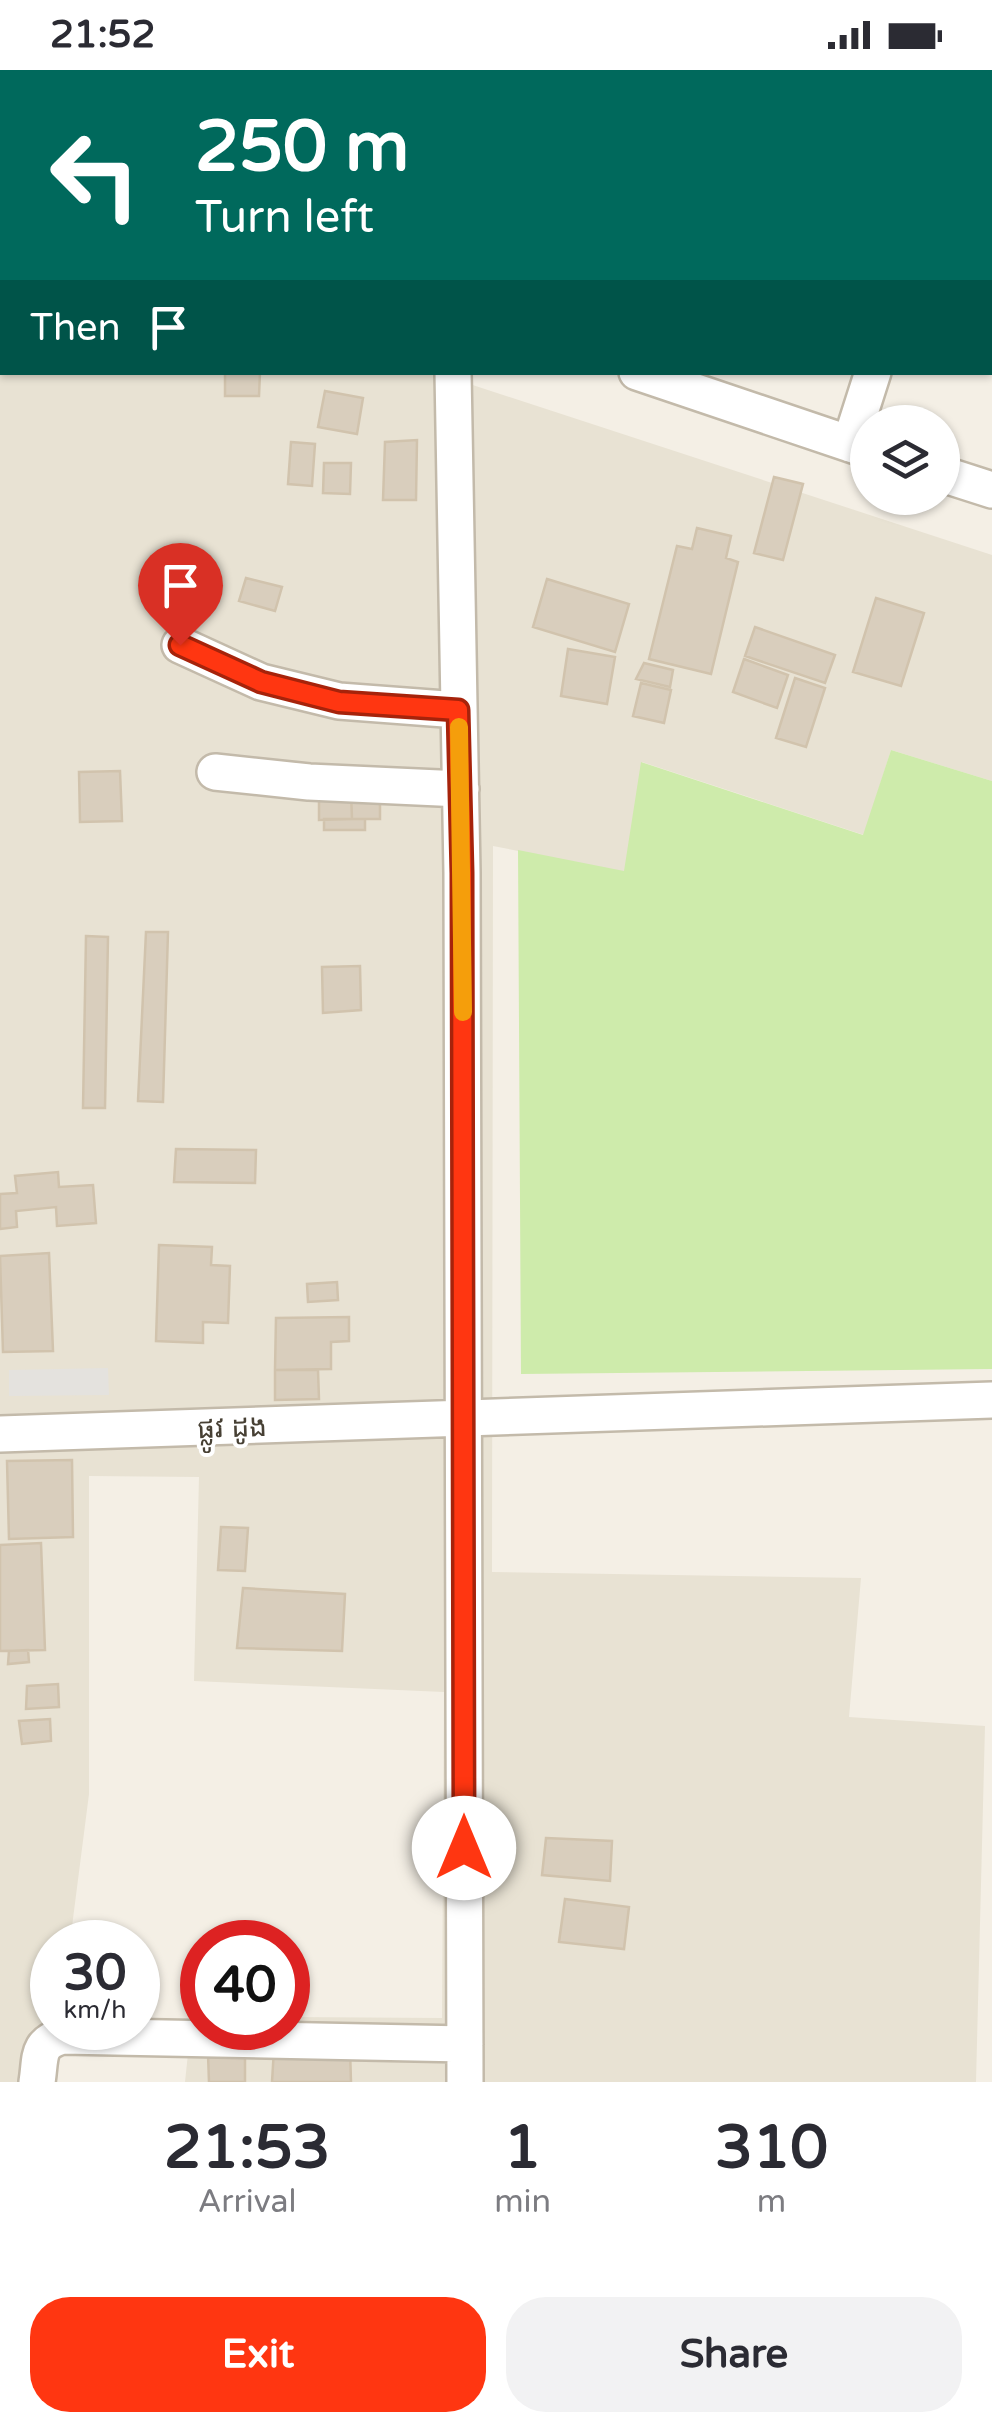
<!DOCTYPE html>
<html lang="en">
<head>
<meta charset="utf-8">
<style>
  :root { --surface:#fff; --page:#f2f2f3; --text:#2b2b33; --muted:#7c7c81; --accent:#ff3611 }
  body { margin:0; font-family:"Varela Round","Noto Sans Khmer",sans-serif; background:var(--page); color:var(--text); height:100vh; display:flex; flex-direction:column; font-size:38px; white-space:nowrap }
  * { box-sizing:border-box; margin:0 }
  p { font-size:32px; color:var(--muted) }
  .icon { flex:none; width:55px; height:55px; fill:none; stroke:currentColor; stroke-width:2; stroke-linecap:round; stroke-linejoin:round }
  .map { position:relative; height:2012px; overflow:hidden }
  .side { display:flex; flex-direction:column; background:var(--surface); flex:1 }
  .side>* { flex:none }
  .banner { position:absolute; left:0px; top:0px; width:992px; height:305px; box-shadow:0 2px 8px #0004; background:#00695c; color:#fff; overflow:hidden }
  .tools { position:absolute; left:850px; top:335px; display:grid; gap:20px }
  .tools a { display:grid; place-items:center; width:110px; height:110px; border-radius:50%; background:var(--surface); box-shadow:0 2px 8px #0004; font-size:50px }
  .speed { position:absolute; left:30px; top:1850px; display:flex; gap:20px; font-size:50px; font-weight:700; text-align:center }
  .speed>* { display:grid; place-content:center; width:130px; height:130px; border-radius:50%; background:var(--surface); box-shadow:0 2px 8px #0004; line-height:1 }
  .speed small { font-size:25px; font-weight:400 }
  .speed .limit { border:15px solid #d22; background:#fff; color:#111 }
  .pin { position:absolute; display:grid; place-items:center; width:85px; height:85px; color:#fff; margin:-102px -42px; border-radius:50% 50% 50% 0; rotate:-45deg; box-shadow:0 0 10px #0007 }
  .pin .icon { rotate:45deg }
  .me { position:absolute; width:110px; margin:-55px; rotate:0deg; stroke-linejoin:round; filter:drop-shadow(0 0 8px #0008) }
  .turn { display:flex; align-items:center; gap:35px; height:210px; padding:0 30px; font-size:45px }
  .turn .icon { width:130px; height:130px; stroke-width:2.5 }
  .turn b { display:block; font-size:70px; line-height:85px }
  .then { display:flex; align-items:center; height:95px; padding:0 30px; background:#0003; gap:20px; font-size:38px }
  .eta { display:flex; justify-content:space-evenly; align-items:center; height:170px; text-align:center }
  .eta b { font-size:60px; font-weight:700; line-height:70px }
  .cta { display:flex; gap:20px; margin-top:auto; padding:20px 30px }
  .cta a { flex:1; height:115px; border-radius:40px; background:var(--accent); color:#fff; font-size:40px; font-weight:700; line-height:115px; text-align:center }
  .cta a+a { background:var(--page); color:var(--text) }
  .status { display:flex; justify-content:space-between; align-items:center; height:70px; padding:0 50px; background:var(--surface); direction:ltr }
  .status svg { height:28px; fill:currentColor }
  .map>svg:first-child { display:block }
  .residential { fill:#e8e2d3 }
  .green { fill:#ceebab }
  .parking { fill:#e4e2de }
  .building { fill:#d9cebd; stroke:#d1c3ad; stroke-width:2.5 }
  .lines { fill:none; stroke-linecap:round; stroke-linejoin:round }
  .minor-casing { stroke:#c3baaa; stroke-width:40 }
  .minor { stroke:#fff; stroke-width:35 }
  .route-casing { stroke:#a6230b; stroke-width:25 }
  .route { stroke:#ff3611; stroke-width:18 }
  .slow { stroke:#f59e0b; stroke-width:18 }
  .labels { text-anchor:middle; stroke-width:8; stroke-linejoin:round; paint-order:stroke }
  .street-label { font-size:28px; fill:#474034; stroke:#fff }
</style>
</head>
<body>
<div class="status"><b>21:52</b><svg viewBox="0 0 49 12"><path d="M0 12V9h3v3zM5 12V6h3v6zM10 12V3h3v9zM15 12V0h3v12zM26 1h20v11H26zM47 4h2v5h-2z"/></svg></div>
<div class="map">
<svg width="992" height="2012" viewBox="0 0 992 2012">
  <rect width="100%" height="100%" fill="#f4efe5"/>
  <!-- residential -->
  <path class="residential" d="M0 159 2 302 436 303 992 485V711L891 680 864 765 642 692 625 802 493 776 492 1502 861 1508 849 1647 985 1656 976 2012H185L192 1946H202V1958H288V1947L442 1948 444 1622 194 1611 199 1407 89 1406V1724L70 1872H52V2012H0Z"/>
  <!-- green -->
  <path class="green" d="M891 680 992 711V1299L521 1304 518 780 624 801 641 692 863 765Z"/>
  <!-- parking -->
  <path class="parking" d="M108 1298 109 1325 9 1326V1300Z"/>
  <!-- building -->
  <path class="building" d="M643 0 642 2 577 1V0Z
    M779 0H847L779 2Z
    M949 0V2L880 1 881 0Z
    M225 302H260L259 326H225Z
    M325 321 363 328 357 364 318 357Z
    M417 370 416 430H383L385 372Z
    M291 372 315 374 312 416 288 414Z
    M324 393H351L350 424 323 423Z
    M774 407 803 414 783 490 754 483Z
    M697 458 731 466 726 488 738 492 711 604 649 589 677 476 692 479Z
    M246 508 282 517 275 541 239 531Z
    M547 509 629 534 615 582 533 557Z
    M876 528 924 543 901 616 853 602Z
    M755 557 835 585 825 613 745 586Z
    M568 579 615 587 607 634 561 626Z
    M744 589 788 605 777 638 733 622Z
    M644 593 673 600 670 617 636 609Z
    M795 608 825 618 806 677 776 668Z
    M641 613 671 620 664 653 633 646Z
    M120 701 122 751 80 752 79 702Z
    M351 721 380 722V749H352Z
    M351 721 352 749 319 750V722Z
    M324 749H365V760H324Z
    M146 862H168L163 1032 138 1031Z
    M86 866 108 867 105 1038H83Z
    M360 896 361 940 323 943 322 897Z
    M176 1079 256 1080 255 1113 174 1112Z
    M58 1102 59 1117 93 1115 96 1153 57 1156 56 1137 16 1141 17 1157 0 1159V1124L17 1123 15 1106Z
    M159 1175 212 1177 211 1195 230 1196 228 1253 203 1252V1273L156 1271Z
    M49 1183 53 1281 3 1282 0 1186Z
    M337 1212 338 1230 308 1232 307 1214Z
    M349 1247V1271L331 1272V1299L275 1300 276 1248Z
    M275 1300H318L319 1329 275 1330Z
    M72 1390 73 1467 9 1469 7 1391Z
    M221 1457 248 1458 245 1501 218 1500Z
    M41 1473 45 1580 0 1581V1475Z
    M243 1518 345 1524 342 1581 237 1578Z
    M28 1580 29 1592 8 1594 9 1581Z
    M58 1614 59 1637 26 1639 27 1616Z
    M50 1649 51 1671 22 1674 19 1651Z
    M546 1768 612 1771 610 1811 542 1805Z
    M565 1829 629 1837 624 1879 559 1872Z
    M274 1979H350L351 2012H272Z
    M245 1983V2012H209L208 1984Z"/>
  <g class="lines">
    <!-- minor casing -->
    <g class="minor-casing">
      <path id="minor" d="M449 0V2
        M47 2V0
        M753 2V0
        M0 99 2 100
        M453 302 462 803 465 2012
        M637 302 868 380
        M850 374 873 302
        M942 404 992 420
        M180 575 261 612 339 631 458 640
        M215 702 309 712 461 719
        M0 1364 992 1330
        M37 2012C41 1987 36 1973 63 1966L465 1974"/>
    </g>
    <!-- minor -->
    <use href="#minor" class="minor"/>
  </g>
  <g class="lines">
    <!-- route casing -->
    <g class="route-casing">
      <path id="route" d="M180 575 261 612 339 632 458 640 462 803 464 1778"/>
    </g>
    <!-- route -->
    <use href="#route" class="route"/>
    <!-- slow -->
    <path class="slow" d="M459 657 463 942"/>
  </g>
  <g class="labels">
    <!-- street labels -->
    <g class="street-label">
      <text transform="translate(232 1357) rotate(-2)" y="10">ផ្លូវ ដូង</text>
    </g>
  </g>
</svg>
<div class="tools">
<a><svg class="icon" aria-label="layers" viewBox="0 0 24 24"><path d="M12 4l9 5-9 5-9-5zM3 14l9 5 9-5"/></svg></a>
</div>
<div class="speed"><div>30<small>km/h</small></div><div class="limit">40</div></div>
<div class="pin" style="left:180px;top:575px;background:#d93025"><svg class="icon" aria-label="arrive" viewBox="0 0 24 24"><path d="M6 21V4h12l-3 4 3 4H6"/></svg></div>
<svg class="me" style="left:464px;top:1778px" viewBox="-20 -20 40 40"><circle r="19" fill="#fff"/><path d="M0-13L10 11 0 6-10 11z" fill="#ff3611"/></svg>
<div class="banner">
<div class="turn"><svg class="icon" aria-label="left" viewBox="0 0 24 24"><path d="M17 20v-9H6M10 6l-5 5 5 5"/></svg><div><b>250 m</b>Turn left</div></div>
<div class="then">Then<svg class="icon" aria-label="arrive" viewBox="0 0 24 24"><path d="M6 21V4h12l-3 4 3 4H6"/></svg></div>
</div>
</div>
<section class="side">
<div class="eta">
<div><b>21:53</b><p>Arrival</p></div>
<div><b>1</b><p>min</p></div>
<div><b>310</b><p>m</p></div>
</div>
<div class="cta"><a>Exit</a><a>Share</a></div>
</section>
</body>
</html>
